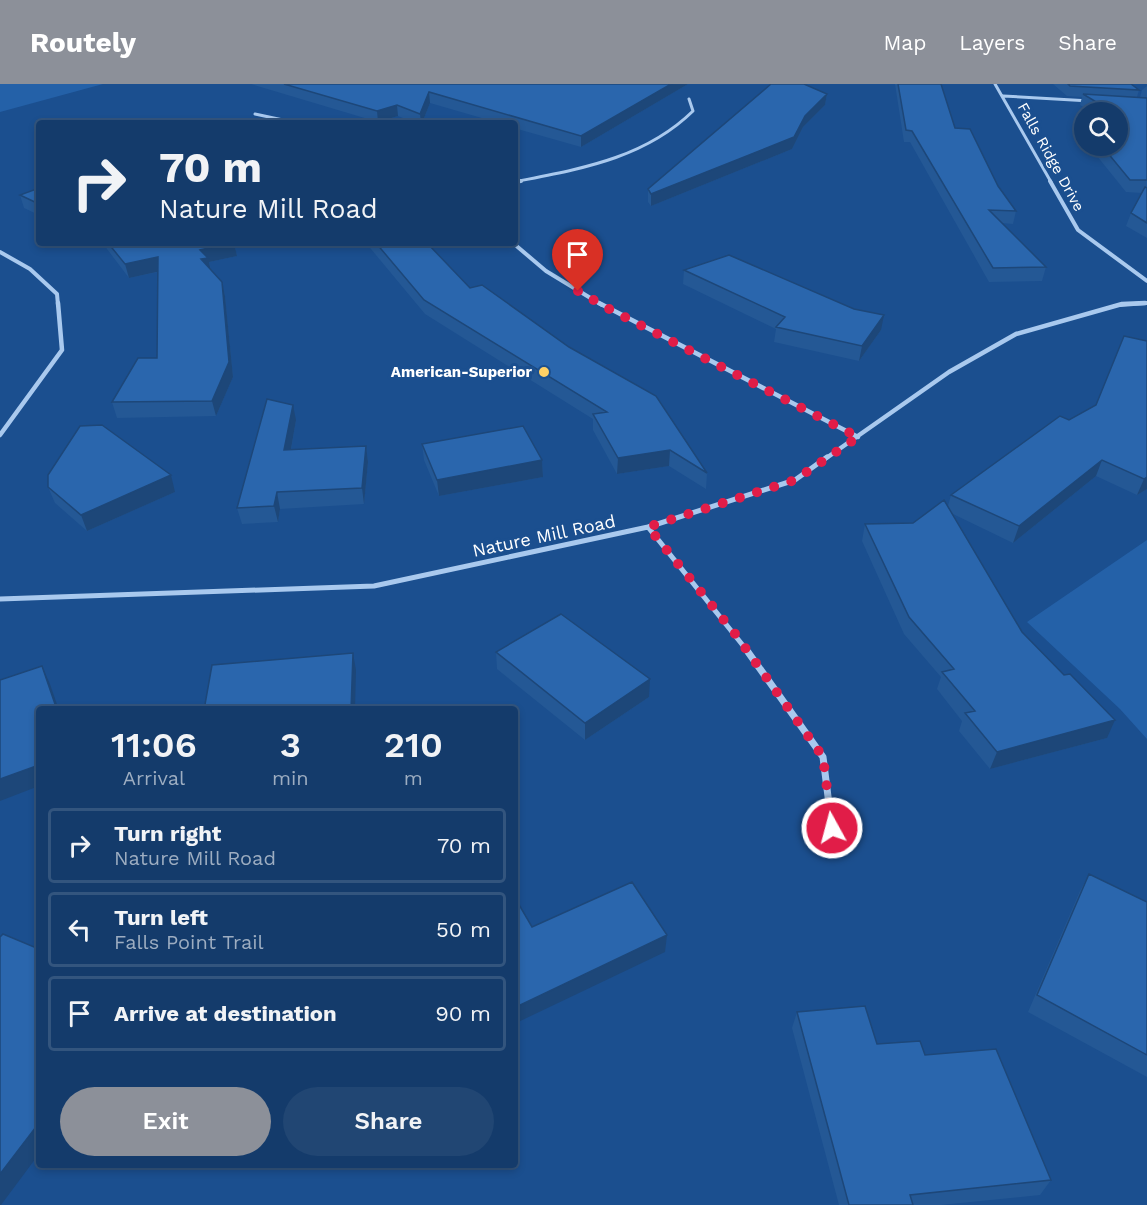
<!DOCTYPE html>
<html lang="en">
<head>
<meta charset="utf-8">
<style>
  :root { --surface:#143b6b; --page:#214673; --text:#f1f3f6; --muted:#9dadc1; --line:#33557e; --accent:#8c9099 }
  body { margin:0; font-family:"Work Sans",sans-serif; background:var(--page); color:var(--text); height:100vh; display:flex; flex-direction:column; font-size:22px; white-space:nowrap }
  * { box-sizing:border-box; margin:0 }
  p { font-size:20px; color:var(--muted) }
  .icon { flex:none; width:33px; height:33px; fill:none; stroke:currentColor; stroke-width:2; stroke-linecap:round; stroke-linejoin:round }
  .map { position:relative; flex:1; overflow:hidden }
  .panel { position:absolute; left:36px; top:622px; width:482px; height:462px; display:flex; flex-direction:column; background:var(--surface); border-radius:6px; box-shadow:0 3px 9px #0003,0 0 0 2px var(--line) }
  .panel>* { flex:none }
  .guide { position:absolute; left:36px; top:36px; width:482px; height:126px; border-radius:6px; box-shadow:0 3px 9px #0003,0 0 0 2px var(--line); background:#143b6b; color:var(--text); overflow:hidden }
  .fabs { position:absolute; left:1074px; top:18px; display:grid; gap:12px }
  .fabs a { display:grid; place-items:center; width:54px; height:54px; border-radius:50%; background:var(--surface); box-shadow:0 3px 9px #0003,0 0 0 2px var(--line); font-size:30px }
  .pin { position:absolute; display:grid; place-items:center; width:51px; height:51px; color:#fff; margin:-62px -26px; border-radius:50% 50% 50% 0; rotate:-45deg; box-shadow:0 0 6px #0007 }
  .pin .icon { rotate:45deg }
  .me { position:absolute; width:66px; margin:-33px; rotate:353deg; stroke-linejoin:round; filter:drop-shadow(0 0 4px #0008) }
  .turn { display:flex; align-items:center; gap:21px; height:126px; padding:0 24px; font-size:27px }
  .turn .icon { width:78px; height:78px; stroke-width:2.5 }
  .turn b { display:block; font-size:42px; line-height:51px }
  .eta { display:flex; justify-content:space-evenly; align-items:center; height:102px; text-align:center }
  .eta b { font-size:36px; font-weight:600; line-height:42px }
  .button { display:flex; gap:12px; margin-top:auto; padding:12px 24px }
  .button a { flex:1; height:69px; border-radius:36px; background:var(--accent); color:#fff; font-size:24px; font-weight:600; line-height:69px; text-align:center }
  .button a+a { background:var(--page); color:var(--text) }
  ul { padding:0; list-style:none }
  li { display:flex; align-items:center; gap:18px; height:75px; margin:0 12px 9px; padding:0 12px; border:3px solid var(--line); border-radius:6px }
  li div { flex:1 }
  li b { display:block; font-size:22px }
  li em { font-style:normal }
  header { display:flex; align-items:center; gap:36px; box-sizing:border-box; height:84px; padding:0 30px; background:var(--accent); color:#fff }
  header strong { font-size:28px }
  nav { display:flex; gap:33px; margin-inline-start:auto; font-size:21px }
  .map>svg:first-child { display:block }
  .green { fill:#2461a8 }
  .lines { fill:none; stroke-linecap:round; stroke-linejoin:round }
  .minor-far4 { stroke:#a9c9ee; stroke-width:3 }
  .minor-far3 { stroke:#a9c9ee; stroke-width:4 }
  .minor-far2 { stroke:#a9c9ee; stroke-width:4.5 }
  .minor-far1 { stroke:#a9c9ee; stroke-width:5 }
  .minor { stroke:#a9c9ee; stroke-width:7 }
  .wall { fill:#245895 }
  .shaded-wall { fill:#1d4779 }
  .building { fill:#2a66ad; stroke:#1d4779; stroke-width:1.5 }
  .route { stroke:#e11d48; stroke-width:10; stroke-dasharray:0 18 }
  .poi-dot { fill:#ffd166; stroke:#1b4f8f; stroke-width:2 }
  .labels { text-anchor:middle; stroke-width:6; stroke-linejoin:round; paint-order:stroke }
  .far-street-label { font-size:15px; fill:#fff; stroke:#1b4f8f }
  .far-poi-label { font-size:15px; font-weight:bold; fill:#fff; stroke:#1b4f8f; text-anchor:end }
  .street-label { font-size:18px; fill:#fff; stroke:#1b4f8f }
</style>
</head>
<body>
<header>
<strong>Routely</strong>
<nav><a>Map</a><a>Layers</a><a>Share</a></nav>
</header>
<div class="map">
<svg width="1147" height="1121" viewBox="0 0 1147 1121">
  <rect width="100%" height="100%" fill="#1b4f8f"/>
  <!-- green -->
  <path class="green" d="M0 0H103L0 28Z
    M1147 456V655L1120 625 1027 538Z"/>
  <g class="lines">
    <!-- minor-far4 -->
    <path class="minor-far4" d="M995 0 1051 98
      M1003 12 1090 17
      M255 30 297 39
      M514 98C579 85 644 75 693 27L689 15"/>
    <!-- minor-far3 -->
    <path class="minor-far3" d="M1050 97 1078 146 1147 197
      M514 98 521 97
      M513 159 546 187 602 221
      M0 168 30 185 57 210 58 221
      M1120 221 1147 219"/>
    <!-- minor-far2 -->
    <path class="minor-far2" d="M599 219 858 353
      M0 351 62 266 58 219
      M825 375 949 288 1016 250 1122 220 1145 219"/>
    <!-- minor-far1 -->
    <path class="minor-far1" d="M648 443 749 569
      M0 515 374 502 648 443 795 396 827 373"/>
    <!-- minor -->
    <path class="minor" d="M748 568 823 673 832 744"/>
  </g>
  <!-- wall -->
  <path class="wall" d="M251 0H688L581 63 514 44V39H499L430 19 422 39H415L398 32 378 38Z
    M895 0H941L955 44 1016 127 1013 140 1002 139 1046 183 1042 197 989 198 910 58H904Z
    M1053 0H1131L1139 6 1137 13H1140L1142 6 1147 2V154L1126 142 1131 129 1142 109 1126 108 1097 72H1092L1086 62H1118L1084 28V58L1074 40 1078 29 1089 26 1080 21 1082 13 1067 12Z
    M827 10 825 21 803 43 792 65 651 122 648 118V105Z
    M39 104V131L24 124 20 111Z
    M99 159H234L237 172 209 178 211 186 222 198 225 212 233 293 216 332 117 334 112 318 157 274 158 188 129 194 104 161Z
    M366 159H427L470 204 707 389 706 405 669 382 617 390 593 346V335L425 230Z
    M684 186 881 246 859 277 774 258 776 245 683 200Z
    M1147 257V405L1137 411 1096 392 1013 459 953 430 1022 548 1107 654 990 685 959 647 962 637 937 605 941 593 904 550 862 457 865 440 913 439 948 422 951 411 1069 336 1096 321Z
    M296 336 291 366 366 362 368 378 364 420 280 425 278 438 242 440 237 424Z
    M422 360 542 376 543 393 439 412 424 376Z
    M48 403 175 408 87 447 55 419Z
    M496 568 649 613 585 656 497 585Z
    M1089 790 1147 818V993L1028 928 1080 807Z
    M797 928 877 960 925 971 1051 1096 1040 1111 941 1121H839L792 944Z"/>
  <!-- shaded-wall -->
  <path class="shaded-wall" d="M671 0H688L581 63V52Z
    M429 8 430 19 422 39H421L420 30Z
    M827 10 825 21 803 43 792 65 651 122V110Z
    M397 21 398 32 378 38 377 27Z
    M230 159H234L237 172 209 178 211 188 204 189 200 166Z
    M158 173 161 187 129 194 125 180Z
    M222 198 225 212 233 293 216 332 212 317Z
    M884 231 881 246 859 277 862 262Z
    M293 321 296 336 288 382 284 366Z
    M366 362 368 378 364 420 362 404Z
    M670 366 669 382 617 390 618 374Z
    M542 376 543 393 439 412 437 396Z
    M1102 376 1096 392 1013 459 1019 442Z
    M171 391 175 408 87 447 81 431Z
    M1147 393V405L1137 411 1144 395Z
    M277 408 280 425 278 438 274 422Z
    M353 569 356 586 355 626H351Z
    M42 582 50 600 59 626H57Z
    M650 595 649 613 585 656V639Z
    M1115 636 1107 654 990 685 997 668Z
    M39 681V702L0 717V695Z
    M667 851 665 868 514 940V924Z
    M39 1039V1070L1 1121H0V1090Z"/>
  <!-- building -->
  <path class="building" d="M284 0H671L581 52 429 8 420 30 397 21 377 27Z
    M771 0H804L827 10 805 32 794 53 651 110 648 105Z
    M898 0H941L955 44 970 45 998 102 1016 127 989 126 1046 183 993 184 912 47 906 46Z
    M1068 0H1131L1139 6 1070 2Z
    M1083 10 1147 14V96H1130L1102 62H1118V28H1084V41L1078 29 1103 22Z
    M1145 103 1147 104V139L1131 129Z
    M39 104V120L20 111Z
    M108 159H230L200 166 208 174 201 175 222 198 229 278 212 317 112 318 138 274H157L158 173 125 180Z
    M376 159H427L470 204 482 201 569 263 656 312 707 389 670 366 618 374 593 330 607 328 424 216Z
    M729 171 854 225 884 231 862 262 776 243 785 233 684 186Z
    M1124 252 1147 257V393L1144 395 1102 376 1019 442 951 411 1060 332 1069 336 1096 321Z
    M267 315 293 321 284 366 366 362 362 404 277 408 274 422 237 424Z
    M102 341 171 391 81 431 48 403V391L80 342Z
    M523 342 542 376 437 396 422 360Z
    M944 416 1022 548 1064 591 1070 590 1115 636 997 668 965 629 975 627 942 588 954 585 909 533 865 440 913 439Z
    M561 530 650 595 585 639 496 568Z
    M353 569 351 626H204L212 581Z
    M42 582 57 626H39V681L0 695V596Z
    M1089 790 1147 818V971L1037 911Z
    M632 798 667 851 514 924V812L532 843Z
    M3 850 39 865V1039L0 1090V853Z
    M865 922 877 960 920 957 925 971 996 965 1051 1096 910 1111 913 1121H849L797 928Z"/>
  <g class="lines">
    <!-- route -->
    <path class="route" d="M578 207 611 226 858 353 795 396 648 443 736 551 823 673 832 744"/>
  </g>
  <!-- markers -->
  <circle class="poi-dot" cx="544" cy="288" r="6"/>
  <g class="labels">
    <!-- far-street labels -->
    <g class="far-street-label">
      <text transform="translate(1051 73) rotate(61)" y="5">Falls Ridge Drive</text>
    </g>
    <!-- far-poi labels -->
    <g class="far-poi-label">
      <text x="532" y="293">American-Superior</text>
    </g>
    <!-- street labels -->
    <g class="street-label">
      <text transform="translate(544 452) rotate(-12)" y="6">Nature Mill Road</text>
    </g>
  </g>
</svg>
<div class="fabs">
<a><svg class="icon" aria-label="search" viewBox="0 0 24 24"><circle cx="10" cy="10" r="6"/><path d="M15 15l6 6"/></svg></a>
</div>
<div class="pin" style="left:578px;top:207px;background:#d93025"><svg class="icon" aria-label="arrive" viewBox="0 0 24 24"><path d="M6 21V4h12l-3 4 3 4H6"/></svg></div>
<svg class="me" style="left:832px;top:744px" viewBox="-20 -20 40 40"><circle r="17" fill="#e11d48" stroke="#fff" stroke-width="3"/><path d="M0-11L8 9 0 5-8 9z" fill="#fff"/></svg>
<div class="guide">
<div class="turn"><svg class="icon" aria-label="right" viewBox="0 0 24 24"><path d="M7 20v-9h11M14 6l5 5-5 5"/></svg><div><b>70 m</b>Nature Mill Road</div></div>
</div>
<section class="panel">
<div class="eta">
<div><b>11:06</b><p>Arrival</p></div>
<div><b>3</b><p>min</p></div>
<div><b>210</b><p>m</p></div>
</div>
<ul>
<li><svg class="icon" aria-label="right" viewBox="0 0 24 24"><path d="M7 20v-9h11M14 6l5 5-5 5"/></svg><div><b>Turn right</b><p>Nature Mill Road</p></div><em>70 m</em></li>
<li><svg class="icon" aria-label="left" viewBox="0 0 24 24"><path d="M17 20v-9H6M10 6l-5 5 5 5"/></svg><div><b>Turn left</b><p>Falls Point Trail</p></div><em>50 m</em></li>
<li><svg class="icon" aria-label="arrive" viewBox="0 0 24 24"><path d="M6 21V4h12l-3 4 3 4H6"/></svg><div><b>Arrive at destination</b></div><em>90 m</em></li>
</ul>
<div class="button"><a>Exit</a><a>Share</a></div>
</section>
</div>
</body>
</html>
